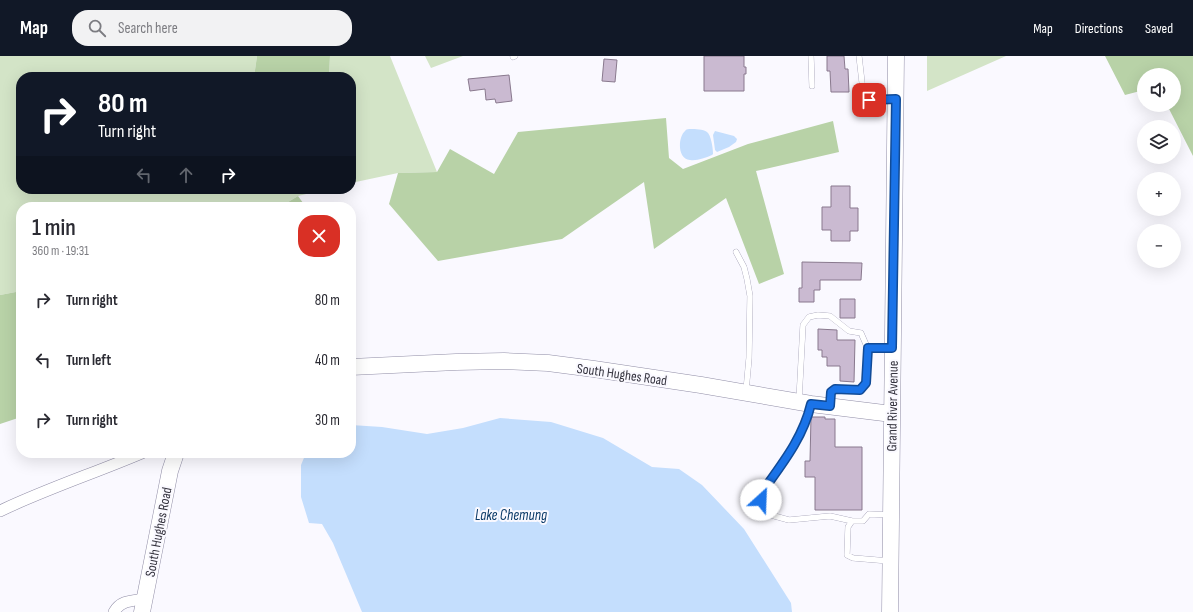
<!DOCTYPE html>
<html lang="en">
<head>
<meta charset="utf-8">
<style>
  :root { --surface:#fff; --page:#f2f2f3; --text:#2b2b33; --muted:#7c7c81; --accent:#111827 }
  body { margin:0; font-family:"Sofia Sans Condensed",sans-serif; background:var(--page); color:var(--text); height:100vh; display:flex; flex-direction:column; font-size:15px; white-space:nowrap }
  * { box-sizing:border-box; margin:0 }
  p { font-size:13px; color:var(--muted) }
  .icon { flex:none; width:22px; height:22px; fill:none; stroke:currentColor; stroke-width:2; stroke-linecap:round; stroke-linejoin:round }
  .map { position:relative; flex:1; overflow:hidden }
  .side { position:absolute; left:16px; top:146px; width:340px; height:256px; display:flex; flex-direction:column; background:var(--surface); border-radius:16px; box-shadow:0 4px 16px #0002 }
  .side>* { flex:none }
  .top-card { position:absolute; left:16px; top:16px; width:340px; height:122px; border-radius:16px; box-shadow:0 4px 16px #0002; background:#111827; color:#fff; overflow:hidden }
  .buttons { position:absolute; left:1137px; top:12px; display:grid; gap:8px }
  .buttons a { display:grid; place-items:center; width:44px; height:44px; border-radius:50%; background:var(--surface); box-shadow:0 4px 16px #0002; font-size:20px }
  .pin { position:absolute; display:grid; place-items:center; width:34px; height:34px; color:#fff; margin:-17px; border-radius:8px; box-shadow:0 2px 6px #0006 }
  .me { position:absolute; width:44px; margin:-22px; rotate:25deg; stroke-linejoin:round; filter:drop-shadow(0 0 3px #0008) }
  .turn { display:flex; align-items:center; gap:14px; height:84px; padding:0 16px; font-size:18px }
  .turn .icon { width:52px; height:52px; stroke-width:2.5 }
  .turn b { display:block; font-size:28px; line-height:34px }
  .lanes { display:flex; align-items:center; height:38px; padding:0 16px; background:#0003; justify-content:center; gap:20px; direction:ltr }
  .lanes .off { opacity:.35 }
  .round { display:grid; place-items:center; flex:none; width:42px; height:42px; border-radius:16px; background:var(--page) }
  .head { display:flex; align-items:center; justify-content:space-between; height:68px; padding:0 16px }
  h1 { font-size:24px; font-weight:600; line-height:30px }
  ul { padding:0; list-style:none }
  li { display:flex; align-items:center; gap:12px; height:60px; padding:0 16px }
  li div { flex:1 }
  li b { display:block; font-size:15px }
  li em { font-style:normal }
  header { display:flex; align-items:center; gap:24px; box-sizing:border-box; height:56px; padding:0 20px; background:var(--accent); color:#fff }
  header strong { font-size:19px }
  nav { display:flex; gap:22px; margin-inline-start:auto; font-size:14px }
  .search { width:280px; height:36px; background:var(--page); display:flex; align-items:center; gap:10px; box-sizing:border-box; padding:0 14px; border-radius:16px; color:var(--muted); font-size:15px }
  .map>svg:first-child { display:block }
  .green { fill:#d3e4c7 }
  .forest { fill:#b8d2a7 }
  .water { fill:#c4defd }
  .building { fill:#cabad1; stroke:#89798e }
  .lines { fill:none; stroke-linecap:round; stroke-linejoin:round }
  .lane-casing { stroke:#918ea7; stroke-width:6 }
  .street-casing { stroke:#918ea7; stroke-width:12 }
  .secondary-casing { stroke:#918ea7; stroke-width:17 }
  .lane { stroke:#fff; stroke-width:5.5 }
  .street { stroke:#fff; stroke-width:11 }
  .secondary { stroke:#fff; stroke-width:16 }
  .route-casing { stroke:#114b97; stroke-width:10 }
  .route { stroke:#1a73e8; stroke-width:7 }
  .labels { text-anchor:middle; stroke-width:4; stroke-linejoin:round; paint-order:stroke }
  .street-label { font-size:14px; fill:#34333e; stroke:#faf9ff }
  .water-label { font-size:15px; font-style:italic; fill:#0b3a68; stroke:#faf9ff }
</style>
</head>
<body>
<header>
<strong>Map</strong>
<div class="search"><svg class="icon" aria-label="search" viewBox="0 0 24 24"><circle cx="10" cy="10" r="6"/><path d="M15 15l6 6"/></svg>Search here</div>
<nav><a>Map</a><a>Directions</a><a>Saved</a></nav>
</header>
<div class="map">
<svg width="1193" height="556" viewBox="0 0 1193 556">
  <rect width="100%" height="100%" fill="#faf9ff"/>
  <!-- green -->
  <path class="green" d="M0 0H257L254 21H21V133H327L298 140 280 151H21V235L0 239Z
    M330 0H390L437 116 398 117 351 127V21H329Z
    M425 0H463L431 12Z
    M927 0H1006L927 35Z"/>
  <!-- forest -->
  <path class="forest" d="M257 0H330L329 21H254Z
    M1105 0H1193V100L1167 49H1174V19H1144V34L1125 39Z
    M666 62 669 102 683 113 748 88 833 65 839 96 756 115 784 218 759 228 726 142 654 193 644 126 562 183 438 205 389 148 398 117 437 116 450 93 494 118 518 76Z
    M298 140 306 151H280Z
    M21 235V361L0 368V239Z"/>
  <!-- water -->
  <path class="water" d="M691 73C695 73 703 73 707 76 711 79 713 92 713 98L712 99C705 102 697 105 690 104 677 103 678 81 685 75 686 73 689 73 691 73Z
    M715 75 734 80 737 83 736 86 729 91 717 96 715 94 713 79Z
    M500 362 551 366 603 382 652 411 679 413 702 429 744 473 791 547 792 556H362L333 487 322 468 309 467 301 441V409L306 397H351V369L382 371 427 378 463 372Z"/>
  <!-- building -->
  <path class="building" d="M704 0H744V11H746V18H744V35H704Z
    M827 0H844L845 13H848L849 36H831L830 15H827Z
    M604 3 617 4 615 26 602 25Z
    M509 19 512 45 496 47 495 43 486 44 485 33 470 35 468 23Z
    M831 130H850V152H858V175H850V185H831V174H822V151H831Z
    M802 206 862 207 861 224H820V234H814V246H799V232H802Z
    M840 243H855V262H840Z
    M818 273 837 274V284H855L854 326 840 325V310H827V301H822V294H818Z
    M811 361H825V363H835V391H862V454H815V421H805V405H810Z"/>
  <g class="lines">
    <!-- lane casing -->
    <g class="lane-casing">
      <path id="lane" d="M811 0 812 30
        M859 0 863 35 865 41 869 44 894 43
        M513 1 515 0
        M736 196 744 211 747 223 750 240 749 302 746 335
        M799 344 803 269 809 261 818 259 830 260 849 275 861 277 868 293 892 292
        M810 350C802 383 782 409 762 436L761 445 767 458 789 464 830 460 852 465
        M830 350 831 335 835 333 860 334 866 327 868 293
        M889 505 853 502 847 499 848 471 852 465H863L869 458 891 459"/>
    </g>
    <!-- street casing -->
    <g class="street-casing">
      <path id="street" d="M0 455C46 433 95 417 142 397
        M114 556C121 544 132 545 144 543"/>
    </g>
    <!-- secondary casing -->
    <g class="secondary-casing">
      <path id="secondary" d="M351 311 456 306 504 305 548 307 594 313 701 329 811 348 892 358
        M142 556 170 415 176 397
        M890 556 896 0"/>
    </g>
    <!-- lane -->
    <use href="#lane" class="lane"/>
    <!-- street -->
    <use href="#street" class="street"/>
    <!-- secondary -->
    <use href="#secondary" class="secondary"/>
  </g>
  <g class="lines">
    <!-- route casing -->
    <g class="route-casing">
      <path id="route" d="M761 444 762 436C782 408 803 382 811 348L830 350 831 336 835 333 860 334 866 327 868 292H892L896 43 869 44"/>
    </g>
    <!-- route -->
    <use href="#route" class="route"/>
  </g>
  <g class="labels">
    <!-- street labels -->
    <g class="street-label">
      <text transform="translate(622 318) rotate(8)" y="5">South Hughes Road</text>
      <text transform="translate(892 350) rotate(-89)" y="5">Grand River Avenue</text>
      <text transform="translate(158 476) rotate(-79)" y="5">South Hughes Road</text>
    </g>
    <!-- water labels -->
    <g class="water-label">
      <text x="511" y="464">Lake Chemung</text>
    </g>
  </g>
</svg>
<div class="buttons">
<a><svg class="icon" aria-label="sound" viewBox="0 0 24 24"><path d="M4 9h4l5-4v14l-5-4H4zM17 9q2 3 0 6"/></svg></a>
<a><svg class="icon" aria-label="layers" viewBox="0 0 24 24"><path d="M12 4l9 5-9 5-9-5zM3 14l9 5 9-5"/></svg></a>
<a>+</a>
<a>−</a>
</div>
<div class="pin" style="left:869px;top:44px;background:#d93025"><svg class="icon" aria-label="arrive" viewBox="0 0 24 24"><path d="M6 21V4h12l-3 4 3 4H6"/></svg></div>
<svg class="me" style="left:761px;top:444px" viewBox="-20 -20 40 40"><circle r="19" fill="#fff"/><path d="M0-13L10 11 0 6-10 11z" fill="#1a73e8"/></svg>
<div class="top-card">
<div class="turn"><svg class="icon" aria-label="right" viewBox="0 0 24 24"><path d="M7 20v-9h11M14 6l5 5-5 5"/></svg><div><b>80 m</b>Turn right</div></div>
<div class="lanes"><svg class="icon off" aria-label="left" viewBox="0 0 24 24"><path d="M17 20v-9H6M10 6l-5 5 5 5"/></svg><svg class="icon off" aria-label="ahead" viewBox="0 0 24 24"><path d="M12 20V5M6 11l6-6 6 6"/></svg><svg class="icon" aria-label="right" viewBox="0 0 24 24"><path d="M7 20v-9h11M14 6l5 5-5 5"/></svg></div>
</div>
<section class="side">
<div class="head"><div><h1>1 min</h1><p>360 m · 19:31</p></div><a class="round" style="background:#d93025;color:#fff"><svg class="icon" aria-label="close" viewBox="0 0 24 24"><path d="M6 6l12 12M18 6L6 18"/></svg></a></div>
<ul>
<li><svg class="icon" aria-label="right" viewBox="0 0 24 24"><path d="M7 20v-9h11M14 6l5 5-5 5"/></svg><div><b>Turn right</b></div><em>80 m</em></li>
<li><svg class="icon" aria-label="left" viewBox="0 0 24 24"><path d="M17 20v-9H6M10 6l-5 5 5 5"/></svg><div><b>Turn left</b></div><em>40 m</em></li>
<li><svg class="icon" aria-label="right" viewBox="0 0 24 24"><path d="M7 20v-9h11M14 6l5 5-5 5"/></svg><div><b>Turn right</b></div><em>30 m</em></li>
</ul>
</section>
</div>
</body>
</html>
